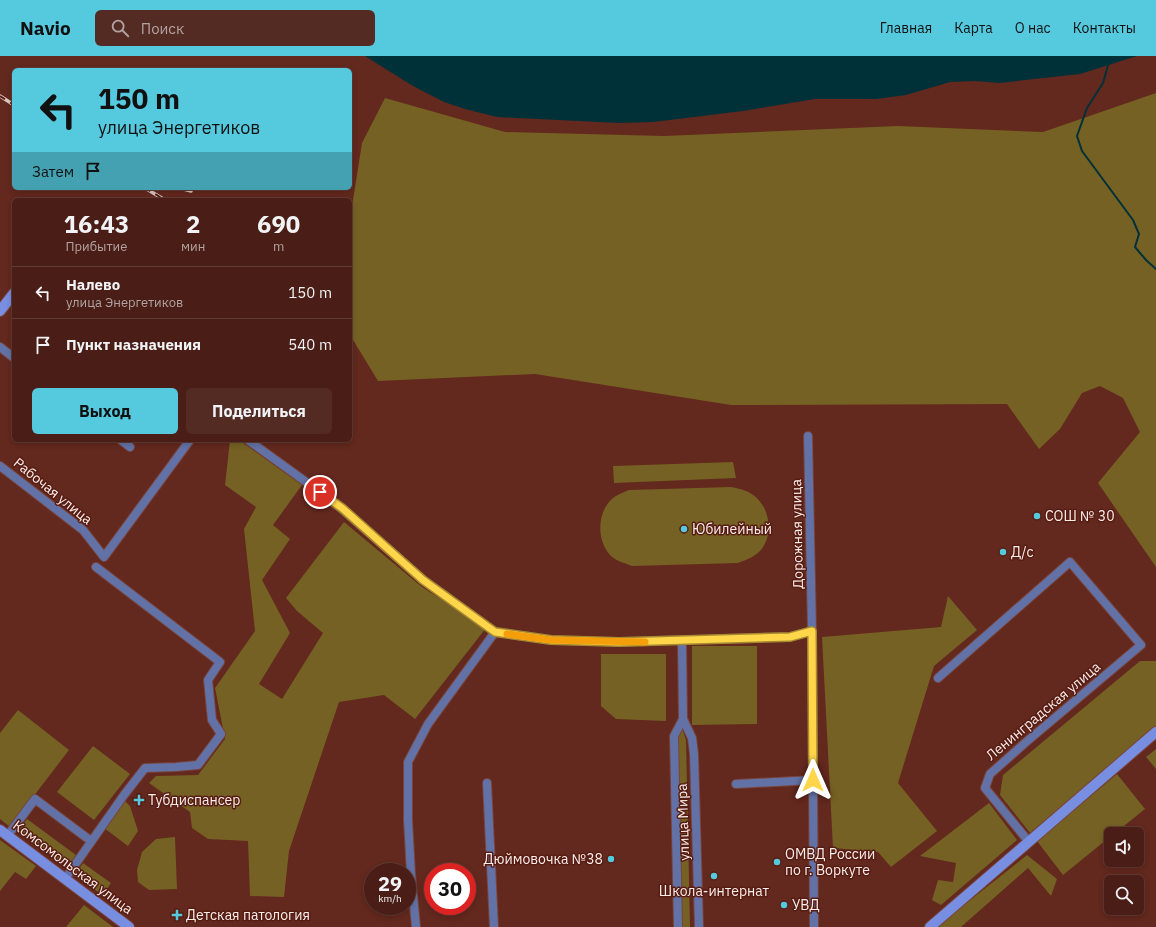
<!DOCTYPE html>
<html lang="ru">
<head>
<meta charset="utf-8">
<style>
  :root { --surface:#4a1e16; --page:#542b23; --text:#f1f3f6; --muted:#b2a2a1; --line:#613c35; --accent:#55cadf }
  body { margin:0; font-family:"IBM Plex Sans",sans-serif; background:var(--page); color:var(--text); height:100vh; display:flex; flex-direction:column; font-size:15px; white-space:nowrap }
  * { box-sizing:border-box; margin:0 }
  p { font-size:13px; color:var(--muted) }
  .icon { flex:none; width:22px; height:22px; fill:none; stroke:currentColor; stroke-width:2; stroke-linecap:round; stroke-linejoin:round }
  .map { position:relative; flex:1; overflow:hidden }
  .drawer { position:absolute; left:12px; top:142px; width:340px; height:244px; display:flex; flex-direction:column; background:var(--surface); border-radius:6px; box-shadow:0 2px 6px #0003,0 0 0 1px var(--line) }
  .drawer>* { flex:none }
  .hud { position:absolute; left:12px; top:12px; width:340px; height:122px; border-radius:6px; box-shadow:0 2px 6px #0003,0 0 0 1px var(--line); background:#55cadf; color:#111; overflow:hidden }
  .buttons { position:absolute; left:1104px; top:771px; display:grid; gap:8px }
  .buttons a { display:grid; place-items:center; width:40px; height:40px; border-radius:6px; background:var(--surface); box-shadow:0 2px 6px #0003,0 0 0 1px var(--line); font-size:20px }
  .speed { position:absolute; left:364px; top:807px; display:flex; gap:8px; font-size:20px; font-weight:700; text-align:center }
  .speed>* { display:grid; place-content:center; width:52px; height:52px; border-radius:50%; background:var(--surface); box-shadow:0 2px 6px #0003,0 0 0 1px var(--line); line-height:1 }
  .speed small { font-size:10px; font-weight:400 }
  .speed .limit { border:6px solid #d22; background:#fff; color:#111 }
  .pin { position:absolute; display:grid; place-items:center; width:34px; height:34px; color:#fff; margin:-17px; border:2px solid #fff; border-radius:50%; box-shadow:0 1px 4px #0007 }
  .me { position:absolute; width:44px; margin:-22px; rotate:0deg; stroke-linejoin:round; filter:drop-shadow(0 0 3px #0008) }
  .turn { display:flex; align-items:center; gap:14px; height:84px; padding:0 20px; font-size:18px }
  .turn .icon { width:52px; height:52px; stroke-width:2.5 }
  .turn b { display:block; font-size:28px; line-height:34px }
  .then { display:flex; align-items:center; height:38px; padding:0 20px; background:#0003; gap:8px; font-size:15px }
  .eta { display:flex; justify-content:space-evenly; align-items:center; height:68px; text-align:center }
  .eta b { font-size:24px; font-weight:700; line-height:28px }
  .cta { display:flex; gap:8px; margin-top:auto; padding:8px 20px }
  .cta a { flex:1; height:46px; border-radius:6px; background:var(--accent); color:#111; font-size:16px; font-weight:700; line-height:46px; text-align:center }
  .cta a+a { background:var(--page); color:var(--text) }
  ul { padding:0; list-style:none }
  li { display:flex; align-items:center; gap:12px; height:52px; padding:0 20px; border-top:1px solid var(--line) }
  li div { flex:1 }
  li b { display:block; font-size:15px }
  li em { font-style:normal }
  header { display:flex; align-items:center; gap:24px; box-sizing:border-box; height:56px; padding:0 20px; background:var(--accent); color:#111 }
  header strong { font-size:19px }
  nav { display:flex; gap:22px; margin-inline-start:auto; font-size:14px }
  .search { width:280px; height:36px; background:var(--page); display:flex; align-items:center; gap:10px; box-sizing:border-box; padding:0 14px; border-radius:6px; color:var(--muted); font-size:15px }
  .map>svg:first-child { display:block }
  .green { fill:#756123 }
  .water { fill:#003139 }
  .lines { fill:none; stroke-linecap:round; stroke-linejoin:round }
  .stream { stroke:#003139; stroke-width:2 }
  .street-casing { stroke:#79443b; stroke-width:10 }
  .secondary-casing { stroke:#79443b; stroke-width:12 }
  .street { stroke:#6372a6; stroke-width:8 }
  .secondary { stroke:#788ee1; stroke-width:10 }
  .rail-casing { stroke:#dfc7c2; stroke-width:3.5 }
  .rail { stroke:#571d13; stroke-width:2; stroke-dasharray:6; stroke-linecap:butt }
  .route-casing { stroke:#a68a30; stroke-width:10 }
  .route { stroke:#ffd54a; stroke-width:7 }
  .slow { stroke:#f59e0b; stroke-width:7 }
  .poi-dot { fill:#55cadf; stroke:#571d13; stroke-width:1.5 }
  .labels { text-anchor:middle; stroke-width:3; stroke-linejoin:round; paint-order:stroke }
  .street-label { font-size:14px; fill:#fdedea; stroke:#571d13 }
  .poi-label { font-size:14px; fill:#fdedea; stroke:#571d13; text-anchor:start }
</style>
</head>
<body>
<header>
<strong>Navio</strong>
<div class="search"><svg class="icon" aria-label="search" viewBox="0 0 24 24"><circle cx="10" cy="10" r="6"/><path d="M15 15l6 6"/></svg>Поиск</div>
<nav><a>Главная</a><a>Карта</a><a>О нас</a><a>Контакты</a></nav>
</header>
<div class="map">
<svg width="1156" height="871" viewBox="0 0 1156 871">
  <rect width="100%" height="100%" fill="#63281e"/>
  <!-- green -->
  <path class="green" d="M1156 37V511L1098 427 1140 376 1123 342 1100 330 1082 337 1060 373 1039 393 1007 348 731 349 535 318 378 325 350 279V163L362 87 385 42 505 76 664 80 898 70 1043 76Z
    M230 384H239L302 429 273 469 290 483 262 524 290 577 259 628 282 643 323 577 297 555 286 542 344 466 422 531 486 572 415 663 384 639 339 646 289 795 284 841 250 840 248 785 208 783 192 772 190 756 149 727 156 720 198 719 225 683 215 632 255 575 244 473 256 451 225 429Z
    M733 406 736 422 614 427 613 410Z
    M731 431C736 432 742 433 746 435 769 444 776 477 760 495 754 501 746 504 738 507L632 510C625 507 615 505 610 499 597 484 597 459 610 445 615 439 622 437 629 434Z
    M948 540 977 574 934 610 898 727 937 775 891 811 878 796 833 792 822 581 941 571Z
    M692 590H757V668L692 669Z
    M601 598H666V665L616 663 601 650Z
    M1140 605H1156V670L1030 777 1000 739 1003 719Z
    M18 654 69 694 10 771 0 763V677Z
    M680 666 686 684 690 871H680L675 680Z
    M93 690 130 718 94 764 57 736Z
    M1156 693V713L1146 701Z
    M1117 718 1145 753 1114 778H1111V780L1063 819 1037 785Z
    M124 744 130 750 138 775 128 790 104 772Z
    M989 747 1017 784 941 849 932 844 938 824 953 826 956 807 920 800Z
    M27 763 76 799 67 812 18 775Z
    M175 781 177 833 149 834 138 826 137 814 142 796 156 783Z
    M0 784 36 810 26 823 15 816 0 835Z
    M1027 799 1057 823 1051 840 1028 812 961 871H939L940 868Z
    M83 807 111 827 103 839 74 820Z
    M84 849 113 871H66Z"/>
  <!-- water -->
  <path class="water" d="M365 0H1137L1080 18 999 27 975 25 950 26 906 39 876 43H815L743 55 653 66 619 67 497 61 465 53 444 46 413 30Z"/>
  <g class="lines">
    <!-- stream -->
    <path class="stream" d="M1109 6 1103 27 1087 52 1077 80 1082 95 1133 164 1139 178 1135 191 1146 204 1156 213"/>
    <!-- street casing -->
    <g class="street-casing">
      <path id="street" d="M0 291 14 302
        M808 380 812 575 814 871
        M121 384 130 391
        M248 384 320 436 342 453 423 524 495 576 551 584 619 586 790 581 812 575
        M0 410 83 474 104 501 190 384
        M682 585 683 663 692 682 694 698 699 871
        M938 622 1070 506 1141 589 1025 687 990 718 985 732 1029 786
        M487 727 494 871
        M736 728 813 724
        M8 779 35 743 91 785
        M65 823 124 739 145 712 176 711 198 709 221 678 212 664 208 624 220 606 96 511
        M416 871 411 818 408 764V706L428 668 495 576
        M678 871 674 680 683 663"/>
    </g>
    <!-- secondary casing -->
    <g class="secondary-casing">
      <path id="secondary" d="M0 255 14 237
        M0 774 129 871
        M930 871 1156 676"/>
    </g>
    <!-- street -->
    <use href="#street" class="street"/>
    <!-- secondary -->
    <use href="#secondary" class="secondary"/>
    <!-- rail casing -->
    <g class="rail-casing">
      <path id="rail" d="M0 40 14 49
        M145 132 165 144
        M180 132 191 135"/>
    </g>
    <!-- rail -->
    <use href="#rail" class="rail"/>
  </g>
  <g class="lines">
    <!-- route casing -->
    <g class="route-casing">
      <path id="route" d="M320 436 342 452 423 524 495 576 551 584 619 586 790 581 812 575 813 724"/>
    </g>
    <!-- route -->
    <use href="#route" class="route"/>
    <!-- slow -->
    <path class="slow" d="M507 578 551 584 645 586"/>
  </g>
  <!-- markers -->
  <g class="poi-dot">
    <circle cx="1037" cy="460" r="4"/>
    <circle cx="684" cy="473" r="4"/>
    <circle cx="1003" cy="496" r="4"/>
    <path d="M137 738h4v4h4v4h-4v4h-4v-4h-4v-4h4z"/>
    <circle cx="611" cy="803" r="4"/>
    <circle cx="777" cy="806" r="4"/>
    <circle cx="714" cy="820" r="4"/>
    <circle cx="784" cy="849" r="4"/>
    <path d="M175 853h4v4h4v4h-4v4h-4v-4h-4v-4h4z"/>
  </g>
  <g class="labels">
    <!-- street labels -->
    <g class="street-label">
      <text transform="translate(53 435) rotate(39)" y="5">Рабочая улица</text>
      <text transform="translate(797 478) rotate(-91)" y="5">Дорожная улица</text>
      <text transform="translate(1043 655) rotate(-40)" y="5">Ленинградская улица</text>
      <text transform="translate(683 766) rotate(-92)" y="5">улица Мира</text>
      <text transform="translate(73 811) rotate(37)" y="5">Комсомольская улица</text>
    </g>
    <!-- poi labels -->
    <g class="poi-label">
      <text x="1045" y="465">СОШ № 30</text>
      <text x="692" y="478">Юбилейный</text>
      <text x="1011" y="501">Д/с</text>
      <text x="148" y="749">Тубдиспансер</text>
      <text x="785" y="803">ОМВД России<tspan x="785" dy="16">по г. Воркуте</tspan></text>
      <text x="603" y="808" text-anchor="end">Дюймовочка №38</text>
      <text x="714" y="840" text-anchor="middle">Школа-интернат</text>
      <text x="792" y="854">УВД</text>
      <text x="186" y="864">Детская патология</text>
    </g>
  </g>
</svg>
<div class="buttons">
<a><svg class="icon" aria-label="sound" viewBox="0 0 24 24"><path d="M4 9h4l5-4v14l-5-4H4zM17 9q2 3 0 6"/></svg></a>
<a><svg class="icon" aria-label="search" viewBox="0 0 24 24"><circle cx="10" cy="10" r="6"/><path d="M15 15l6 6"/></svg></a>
</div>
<div class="speed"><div>29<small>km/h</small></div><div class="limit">30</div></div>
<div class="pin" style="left:320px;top:436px;background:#d93025"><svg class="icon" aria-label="arrive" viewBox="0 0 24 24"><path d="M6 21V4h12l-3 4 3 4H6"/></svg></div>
<svg class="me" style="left:813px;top:724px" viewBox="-20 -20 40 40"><path d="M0-17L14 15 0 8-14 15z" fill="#ffd54a" stroke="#fff" stroke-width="4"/></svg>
<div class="hud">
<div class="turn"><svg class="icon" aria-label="left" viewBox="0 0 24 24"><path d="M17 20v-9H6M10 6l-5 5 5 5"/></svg><div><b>150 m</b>улица Энергетиков</div></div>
<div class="then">Затем<svg class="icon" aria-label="arrive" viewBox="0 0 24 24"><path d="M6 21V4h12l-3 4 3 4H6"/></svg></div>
</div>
<section class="drawer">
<div class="eta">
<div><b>16:43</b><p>Прибытие</p></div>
<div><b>2</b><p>мин</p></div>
<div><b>690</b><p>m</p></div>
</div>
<ul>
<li><svg class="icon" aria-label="left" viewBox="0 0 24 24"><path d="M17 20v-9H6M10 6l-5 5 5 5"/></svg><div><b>Налево</b><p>улица Энергетиков</p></div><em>150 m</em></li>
<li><svg class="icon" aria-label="arrive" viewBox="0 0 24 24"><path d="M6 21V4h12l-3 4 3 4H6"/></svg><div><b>Пункт назначения</b></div><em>540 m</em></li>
</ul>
<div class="cta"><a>Выход</a><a>Поделиться</a></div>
</section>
</div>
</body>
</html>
